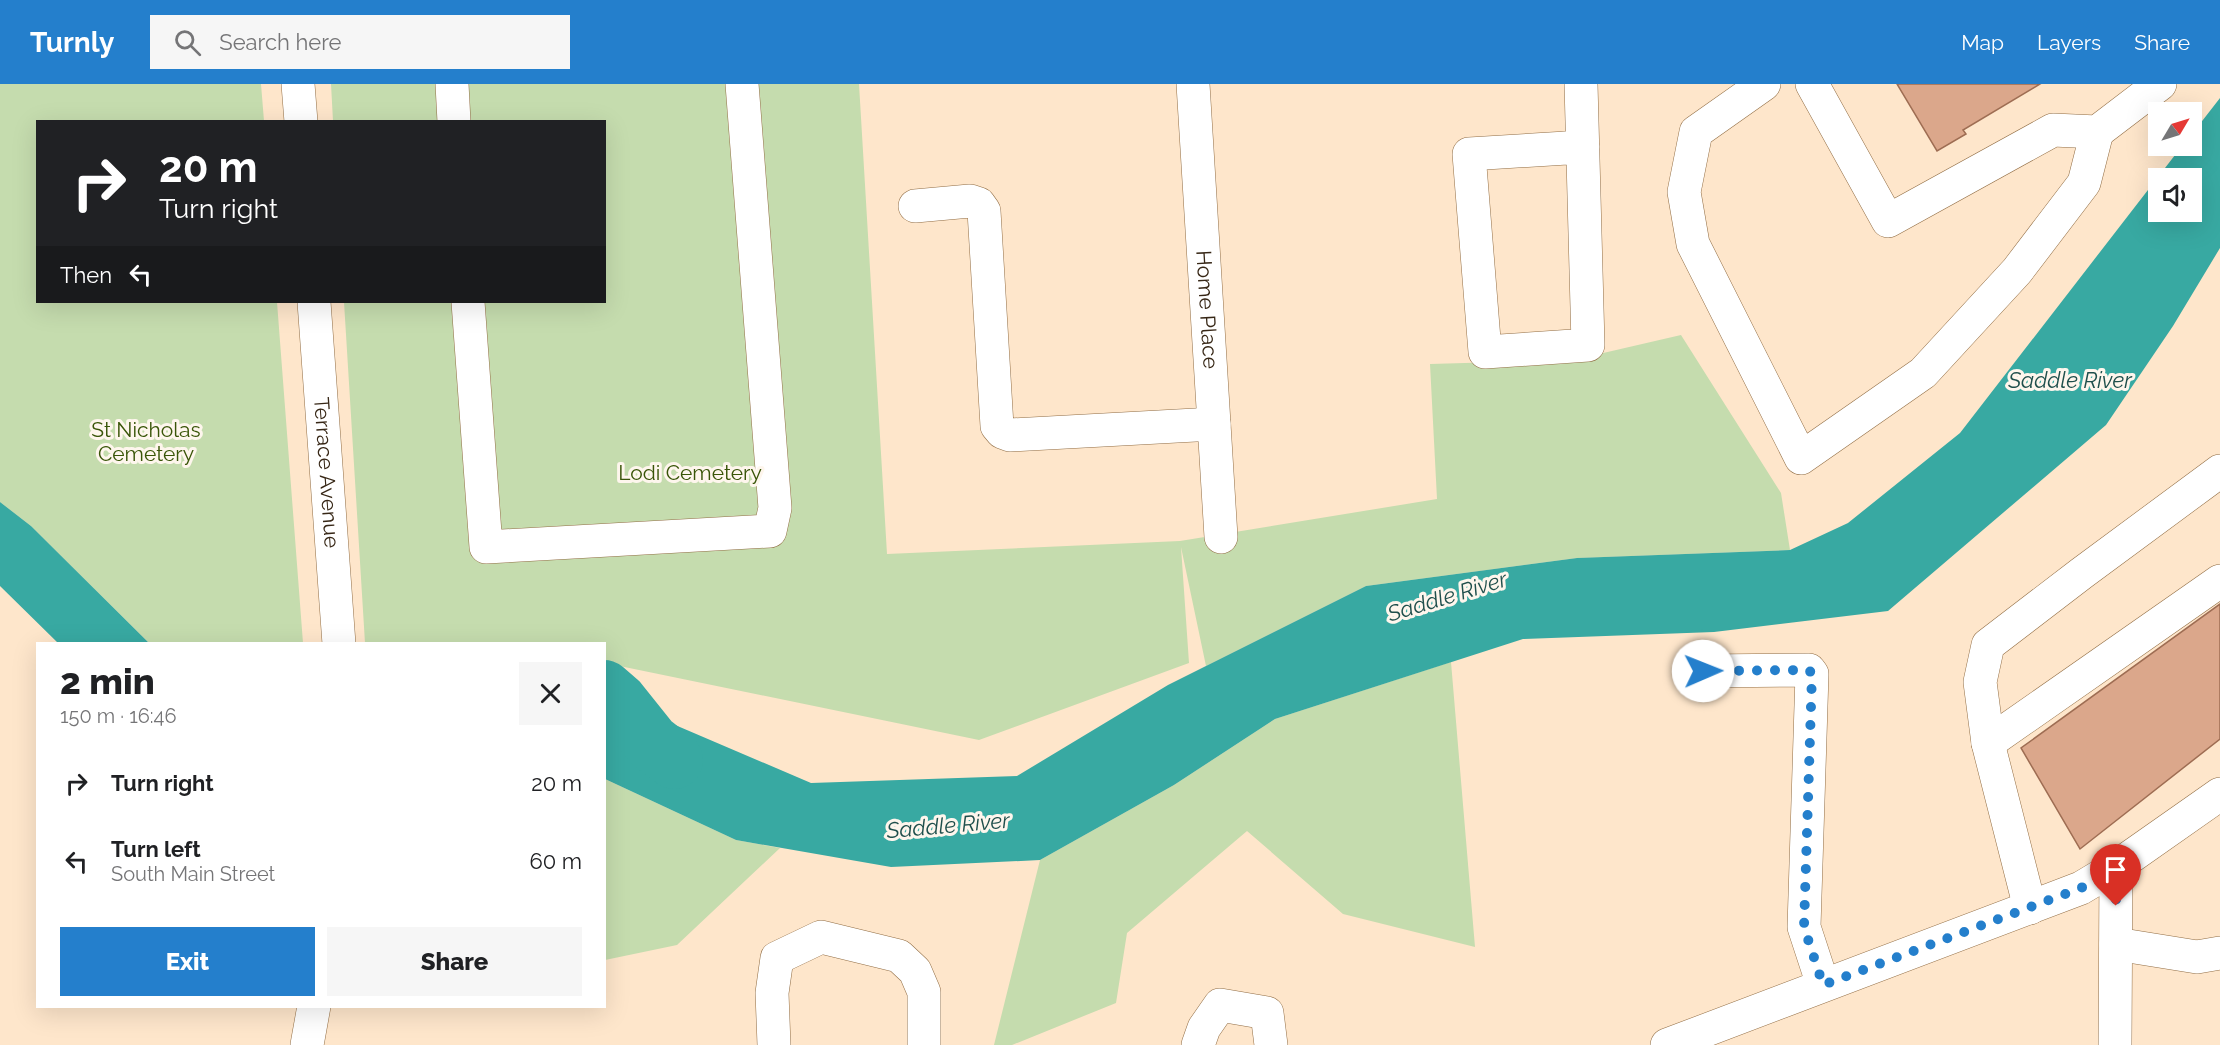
<!DOCTYPE html>
<html lang="en">
<head>
<meta charset="utf-8">
<style>
  :root { --surface:#fff; --page:#f6f6f6; --text:#202124; --muted:#757577; --accent:#247fcc }
  body { margin:0; font-family:Raleway,sans-serif; background:var(--page); color:var(--text); height:100vh; display:flex; flex-direction:column; font-size:22px; white-space:nowrap }
  * { box-sizing:border-box; margin:0 }
  p { font-size:20px; color:var(--muted) }
  .icon { flex:none; width:33px; height:33px; fill:none; stroke:currentColor; stroke-width:2; stroke-linecap:round; stroke-linejoin:round }
  .map { position:relative; flex:1; overflow:hidden }
  .details { position:absolute; left:36px; top:558px; width:570px; height:366px; display:flex; flex-direction:column; background:var(--surface); border-radius:0px; box-shadow:0 6px 24px #0002 }
  .details>* { flex:none }
  .hud { position:absolute; left:36px; top:36px; width:570px; height:183px; border-radius:0px; box-shadow:0 6px 24px #0002; background:#202124; color:#fff; overflow:hidden }
  .needle { width:39px; rotate:52deg }
  .tools { position:absolute; left:2148px; top:18px; display:grid; gap:12px }
  .tools a { display:grid; place-items:center; width:54px; height:54px; border-radius:0px; background:var(--surface); box-shadow:0 6px 24px #0002; font-size:30px }
  .pin { position:absolute; display:grid; place-items:center; width:51px; height:51px; color:#fff; margin:-62px -26px; border-radius:50% 50% 50% 0; rotate:-45deg; box-shadow:0 0 6px #0007 }
  .pin .icon { rotate:45deg }
  .me { position:absolute; width:66px; margin:-33px; rotate:89deg; stroke-linejoin:round; filter:drop-shadow(0 0 4px #0008) }
  .turn { display:flex; align-items:center; gap:21px; height:126px; padding:0 24px; font-size:27px }
  .turn .icon { width:78px; height:78px; stroke-width:2.5 }
  .turn b { display:block; font-size:42px; line-height:51px }
  .then { display:flex; align-items:center; height:57px; padding:0 24px; background:#0003; gap:12px; font-size:22px }
  .round { display:grid; place-items:center; flex:none; width:63px; height:63px; border-radius:0px; background:var(--page) }
  .head { display:flex; align-items:center; justify-content:space-between; height:102px; padding:0 24px }
  h1 { font-size:36px; font-weight:800; line-height:45px }
  .button { display:flex; gap:12px; margin-top:auto; padding:12px 24px }
  .button a { flex:1; height:69px; border-radius:0px; background:var(--accent); color:#fff; font-size:24px; font-weight:800; line-height:69px; text-align:center }
  .button a+a { background:var(--page); color:var(--text) }
  ul { padding:0; list-style:none }
  li { display:flex; align-items:center; gap:18px; height:78px; padding:0 24px }
  li div { flex:1 }
  li b { display:block; font-size:22px }
  li em { font-style:normal }
  header { display:flex; align-items:center; gap:36px; box-sizing:border-box; height:84px; padding:0 30px; background:var(--accent); color:#fff }
  header strong { font-size:28px }
  nav { display:flex; gap:33px; margin-inline-start:auto; font-size:21px }
  .search { width:420px; height:54px; background:var(--page); display:flex; align-items:center; gap:15px; box-sizing:border-box; padding:0 21px; border-radius:0px; color:var(--muted); font-size:22px }
  .map>svg:first-child { display:block }
  .green { fill:#c5dcae }
  .water { fill:#38a9a2; fill-rule:evenodd }
  .lines { fill:none; stroke-linecap:round; stroke-linejoin:round }
  .river { stroke:#38a9a2; stroke-width:58 }
  .building { fill:#dba78b; stroke:#9e6d53; stroke-width:1.5 }
  .minor-casing { stroke:#926e45; stroke-width:34 }
  .minor { stroke:#fff; stroke-width:33 }
  .route { stroke:#247fcc; stroke-width:10; stroke-dasharray:0 18 }
  .labels { text-anchor:middle; stroke-width:6; stroke-linejoin:round; paint-order:stroke }
  .street-label { font-size:21px; fill:#372716; stroke:#fef6ed }
  .park-label { font-size:21px; fill:#395508; stroke:#fef6ed }
  .water-label { font-size:22px; font-style:italic; fill:#1f4f4c; stroke:#fef6ed }
</style>
</head>
<body>
<header>
<strong>Turnly</strong>
<div class="search"><svg class="icon" aria-label="search" viewBox="0 0 24 24"><circle cx="10" cy="10" r="6"/><path d="M15 15l6 6"/></svg>Search here</div>
<nav><a>Map</a><a>Layers</a><a>Share</a></nav>
</header>
<div class="map">
<svg width="2220" height="961" viewBox="0 0 2220 961">
  <rect width="100%" height="100%" fill="#fee6cb"/>
  <!-- green -->
  <path class="green" d="M0 0H261L264 37 38 38V218H277L303 559H149L31 442 0 418Z
    M331 0H859L887 470 1180 457 1437 415 1430 280 1573 276 1681 251 1781 409 1790 466 1577 474 1366 502 1206 582 1181 463 1189 579 979 656 605 579 604 560 365 559 344 218H604V38L333 37Z
    M1451 578 1475 863 1343 830 1247 747 1127 849 1116 919 1012 961H994L1040 776 1174 701 1275 635Z
    M605 695 736 756 780 764 677 861 605 876Z"/>
  <!-- water -->
  <path class="water" d="M2220 14V164L2173 242 2106 341 1888 527 1714 548 1523 555 1275 635 1174 701 1040 776 891 783 736 756 605 695V611L811 699 1017 692 1168 601 1366 502 1577 474 1790 466 1848 439 1960 349 2182 62H2192V50ZM2158 94H2192V128H2158Z
    M0 418 31 442 149 559H58L0 502Z"/>
  <g class="lines">
    <!-- river -->
    <path class="river" d="M604 605 619 618 651 658 674 676"/>
  </g>
  <!-- building -->
  <path class="building" d="M1897 0H2040L1963 46 1966 50 1937 67Z
    M2220 520V655L2080 765 2021 664Z"/>
  <g class="lines">
    <!-- minor casing -->
    <g class="minor-casing">
      <g id="minor">
        <path d="M298 0 301 38"/>
        <path d="M452 0 454 38"/>
        <path id="s1" d="M1193 0 1221 453"/>
        <path d="M1581 0 1588 261 1485 268 1469 70 1583 63"/>
        <path d="M1764 0 1696 48 1684 108 1693 160 1801 374 1923 289 2017 187 2084 99 2097 48"/>
        <path d="M1812 0 1888 137 2053 46 2097 48 2160 0"/>
        <path d="M915 122 970 117 979 120 984 127 997 342 1002 348 1010 351 1214 340"/>
        <path id="s2" d="M314 218 339 560"/>
        <path d="M468 218 486 463 770 447 775 424 742 0"/>
        <path d="M1703 587 1809 586 1812 590 1804 843 1823 901"/>
        <path d="M1988 659 1980 598 1988 561 2082 489 2220 387"/>
        <path d="M2030 824 1988 659 2220 497"/>
        <path d="M2116 860 2197 873 2220 869"/>
        <path d="M307 961 314 922"/>
        <path d="M774 961 772 909 777 874 821 853 899 872 915 887 924 908V961"/>
        <path d="M1198 961 1204 944 1220 921 1267 929 1271 961"/>
        <path d="M1667 961 2081 804 2116 783 2220 710"/>
        <path d="M2115 961 2116 783"/>
      </g>
    </g>
    <!-- minor -->
    <use href="#minor" class="minor"/>
  </g>
  <g class="lines">
    <!-- route -->
    <path class="route" d="M1703 587 1809 586 1812 590 1804 843 1823 901 2081 804 2116 783V822"/>
  </g>
  <g class="labels">
    <!-- street labels -->
    <g class="street-label">
      <text dy="7" stroke="none"><textPath href="#s1" startOffset="226">Home Place</textPath></text>
      <text dy="7" stroke="none"><textPath href="#s2" startOffset="171">Terrace Avenue</textPath></text>
    </g>
    <!-- park labels -->
    <g class="park-label">
      <text x="146" y="353">St Nicholas<tspan x="146" dy="24">Cemetery</tspan></text>
      <text x="690" y="396">Lodi Cemetery</text>
    </g>
    <!-- water labels -->
    <g class="water-label">
      <text x="2070" y="304">Saddle River</text>
      <text transform="translate(1447 512) rotate(-17)" y="8">Saddle River</text>
      <text transform="translate(948 741) rotate(-5)" y="8">Saddle River</text>
    </g>
  </g>
</svg>
<div class="tools">
<a><svg class="needle" viewBox="-14 -14 28 28"><path d="M0-13l5 13h-10z" fill="#e53935"/><path d="M0 13l5-13h-10z" fill="#757577"/></svg></a>
<a><svg class="icon" aria-label="sound" viewBox="0 0 24 24"><path d="M4 9h4l5-4v14l-5-4H4zM17 9q2 3 0 6"/></svg></a>
</div>
<div class="pin" style="left:2116px;top:822px;background:#d93025"><svg class="icon" aria-label="arrive" viewBox="0 0 24 24"><path d="M6 21V4h12l-3 4 3 4H6"/></svg></div>
<svg class="me" style="left:1703px;top:587px" viewBox="-20 -20 40 40"><circle r="19" fill="#fff"/><path d="M0-13L10 11 0 6-10 11z" fill="#247fcc"/></svg>
<div class="hud">
<div class="turn"><svg class="icon" aria-label="right" viewBox="0 0 24 24"><path d="M7 20v-9h11M14 6l5 5-5 5"/></svg><div><b>20 m</b>Turn right</div></div>
<div class="then">Then<svg class="icon" aria-label="left" viewBox="0 0 24 24"><path d="M17 20v-9H6M10 6l-5 5 5 5"/></svg></div>
</div>
<section class="details">
<div class="head"><div><h1>2 min</h1><p>150 m · 16:46</p></div><a class="round"><svg class="icon" aria-label="close" viewBox="0 0 24 24"><path d="M6 6l12 12M18 6L6 18"/></svg></a></div>
<ul>
<li><svg class="icon" aria-label="right" viewBox="0 0 24 24"><path d="M7 20v-9h11M14 6l5 5-5 5"/></svg><div><b>Turn right</b></div><em>20 m</em></li>
<li><svg class="icon" aria-label="left" viewBox="0 0 24 24"><path d="M17 20v-9H6M10 6l-5 5 5 5"/></svg><div><b>Turn left</b><p>South Main Street</p></div><em>60 m</em></li>
</ul>
<div class="button"><a>Exit</a><a>Share</a></div>
</section>
</div>
</body>
</html>
